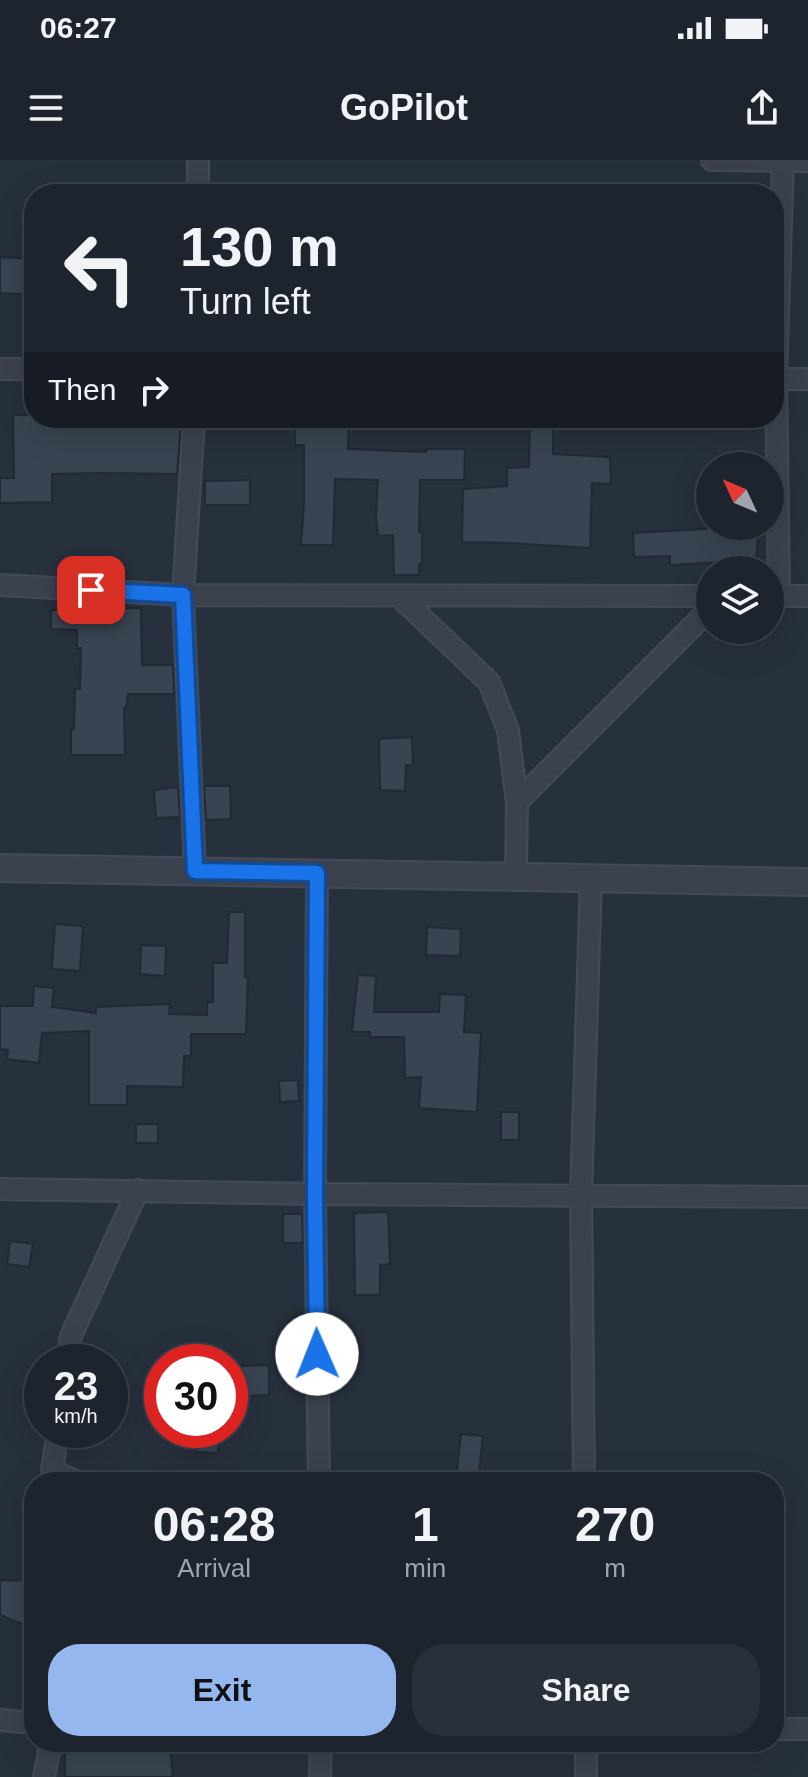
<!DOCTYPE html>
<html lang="en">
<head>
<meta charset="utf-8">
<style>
  :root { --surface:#1d242e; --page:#2a303a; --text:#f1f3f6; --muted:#a0a4aa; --line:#3b414a; --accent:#95b7ef }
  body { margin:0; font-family:Helvetica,sans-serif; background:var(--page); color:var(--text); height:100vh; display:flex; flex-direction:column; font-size:30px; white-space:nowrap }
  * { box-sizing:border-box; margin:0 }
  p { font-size:26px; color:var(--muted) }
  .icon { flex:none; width:44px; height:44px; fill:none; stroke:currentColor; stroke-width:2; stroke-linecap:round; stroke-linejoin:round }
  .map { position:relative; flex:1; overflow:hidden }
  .side { position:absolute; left:24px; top:1312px; width:760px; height:280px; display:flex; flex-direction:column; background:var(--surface); border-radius:32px; box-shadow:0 8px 32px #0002,0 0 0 2px var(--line) }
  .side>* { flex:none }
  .banner { position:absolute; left:24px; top:24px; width:760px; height:244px; border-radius:32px; box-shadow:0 8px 32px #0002,0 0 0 2px var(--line); background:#1d242e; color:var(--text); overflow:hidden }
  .needle { width:52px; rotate:314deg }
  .fabs { position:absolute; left:696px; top:292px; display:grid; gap:16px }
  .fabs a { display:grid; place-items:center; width:88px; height:88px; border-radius:50%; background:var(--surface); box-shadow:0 8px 32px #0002,0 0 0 2px var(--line); font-size:40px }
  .speed { position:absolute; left:24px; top:1184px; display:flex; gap:16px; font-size:40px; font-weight:700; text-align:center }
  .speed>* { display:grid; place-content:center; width:104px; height:104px; border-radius:50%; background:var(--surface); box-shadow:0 8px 32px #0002,0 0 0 2px var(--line); line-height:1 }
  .speed small { font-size:20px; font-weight:400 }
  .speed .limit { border:12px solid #d22; background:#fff; color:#111 }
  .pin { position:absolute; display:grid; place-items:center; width:68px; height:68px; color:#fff; margin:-34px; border-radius:16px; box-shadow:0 4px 12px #0006 }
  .me { position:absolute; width:88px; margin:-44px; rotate:359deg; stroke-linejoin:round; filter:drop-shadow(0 0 6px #0008) }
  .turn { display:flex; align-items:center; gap:28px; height:168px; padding:0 24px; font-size:36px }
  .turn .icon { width:104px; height:104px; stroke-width:2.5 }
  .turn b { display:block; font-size:56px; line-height:68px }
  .then { display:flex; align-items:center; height:76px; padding:0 24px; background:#0003; gap:16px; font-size:30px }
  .eta { display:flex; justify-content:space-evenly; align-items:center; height:136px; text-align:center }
  .eta b { font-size:48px; font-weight:600; line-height:56px }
  .primary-button { display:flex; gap:16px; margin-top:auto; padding:16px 24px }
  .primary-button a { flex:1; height:92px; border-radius:32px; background:var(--accent); color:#111; font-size:32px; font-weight:600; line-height:92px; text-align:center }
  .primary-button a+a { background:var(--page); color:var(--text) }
  .status { display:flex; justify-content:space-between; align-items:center; height:56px; padding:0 40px; background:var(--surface); direction:ltr }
  .status svg { height:22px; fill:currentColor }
  header { display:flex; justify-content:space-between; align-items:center; height:104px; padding:0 24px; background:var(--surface); font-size:36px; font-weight:600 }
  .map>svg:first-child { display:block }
  .building { fill:#394452; stroke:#222934; stroke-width:2 }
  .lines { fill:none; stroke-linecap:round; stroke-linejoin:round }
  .minor-casing { stroke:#444b56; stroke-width:24 }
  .tertiary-casing { stroke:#444b56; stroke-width:30 }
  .minor { stroke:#3b424d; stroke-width:20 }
  .tertiary { stroke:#3b424d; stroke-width:26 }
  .route-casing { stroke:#114b97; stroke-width:20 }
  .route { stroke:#1a73e8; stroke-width:14 }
</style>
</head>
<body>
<div class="status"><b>06:27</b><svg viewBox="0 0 49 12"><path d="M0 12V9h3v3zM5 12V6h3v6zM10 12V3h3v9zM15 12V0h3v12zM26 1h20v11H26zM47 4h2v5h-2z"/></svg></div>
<header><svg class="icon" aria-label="menu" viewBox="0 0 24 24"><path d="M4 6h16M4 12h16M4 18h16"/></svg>GoPilot<svg class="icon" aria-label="share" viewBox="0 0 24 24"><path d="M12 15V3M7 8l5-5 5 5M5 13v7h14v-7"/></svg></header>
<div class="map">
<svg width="808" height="1617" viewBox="0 0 808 1617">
  <rect width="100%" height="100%" fill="#27303d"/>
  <!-- building -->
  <path class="building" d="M0 97 34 99V135L0 133Z
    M13 255H34V258H142L141 266 181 264 177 314 102 313 52 314V342L0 343V318H14Z
    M295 258H349L348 289 426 292V289H465L464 320H420L419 372H422V404H419V415H394L393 375 378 376 376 355 378 320 335 319 333 385H301L304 342V285H295Z
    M530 258H553V294L610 297 611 324 592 323 590 388 506 383 462 382 463 329 507 326V308L529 307Z
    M250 320V345H205V321Z
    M722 366 759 370 756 400 670 405V396L634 397 633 373 722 368Z
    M141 448 142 505H173L174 534H128L126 548H124L125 595H71V569H74L75 529H80L81 488H77V470L51 469V450Z
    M412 577 413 605H406L405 631 380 630 379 579Z
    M204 626H230L231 659 206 660Z
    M178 627 180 657 156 658 154 630Z
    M229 752H245V817H248L246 874H191V896H184L183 927 127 926V945H89V871L42 873 39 903 7 899 8 890 0 889V846H33L34 826 54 828 52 847 96 853V847L170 844 169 854 207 855V843L213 842V803H227Z
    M55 764 83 766 80 811 52 809Z
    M427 767 461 769 460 796 426 795Z
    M141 785 166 786 165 816 140 814Z
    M358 815 376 816 374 852H439L440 834 466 835 464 872 481 873 477 952 419 948 421 917 405 918 404 877H370V872H352Z
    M298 920 299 941 280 942 279 921Z
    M501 952H519V980H501Z
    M136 964H158V983H136Z
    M388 1052 390 1104 380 1105V1135H355L354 1053Z
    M283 1054H302L303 1083H283Z
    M10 1081 33 1084 29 1107 7 1104Z
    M269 1205V1235L242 1236 241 1206Z
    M196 1270H218V1293L196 1292Z
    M461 1274 483 1276 478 1321 456 1319Z
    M0 1420 34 1421V1469L0 1455Z
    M65 1582H107L170 1588 173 1617H65Z"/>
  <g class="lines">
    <!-- minor casing -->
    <g class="minor-casing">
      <path id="minor" d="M712 0 808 1
        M198 34V0
        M0 209H34
        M774 219H808
        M194 258 183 435 195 711
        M0 425 183 435 710 436
        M399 436 489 522 508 570 517 642 516 717
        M770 436H808
        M779 436 776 219 783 0
        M517 642 710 449
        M317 713 315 1034 319 1322
        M0 1029 315 1034 808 1037
        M67 1202 71 1176 138 1030
        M58 1270 52 1310 77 1322
        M584 1322 581 1035 591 718
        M0 1560 34 1563
        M774 1569H808
        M44 1617 51 1582
        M320 1617 321 1582
        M586 1617V1582"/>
    </g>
    <!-- tertiary casing -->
    <g class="tertiary-casing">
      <path id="tertiary" d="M0 708 808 722"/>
    </g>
    <!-- minor -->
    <use href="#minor" class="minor"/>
    <!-- tertiary -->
    <use href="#tertiary" class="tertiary"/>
  </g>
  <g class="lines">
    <!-- route casing -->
    <g class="route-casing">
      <path id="route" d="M91 430 183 435 195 711 317 713 315 1034 317 1194"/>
    </g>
    <!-- route -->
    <use href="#route" class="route"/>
  </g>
</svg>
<div class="fabs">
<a><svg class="needle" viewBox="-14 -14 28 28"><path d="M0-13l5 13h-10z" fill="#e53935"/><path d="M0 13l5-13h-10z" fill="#a0a4aa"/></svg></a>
<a><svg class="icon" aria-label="layers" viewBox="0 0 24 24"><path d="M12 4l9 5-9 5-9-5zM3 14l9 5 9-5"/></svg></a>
</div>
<div class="speed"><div>23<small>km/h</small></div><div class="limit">30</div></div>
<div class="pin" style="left:91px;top:430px;background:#d93025"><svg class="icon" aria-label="arrive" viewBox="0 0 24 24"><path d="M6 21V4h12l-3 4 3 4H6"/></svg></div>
<svg class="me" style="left:317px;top:1194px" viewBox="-20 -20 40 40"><circle r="19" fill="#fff"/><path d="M0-13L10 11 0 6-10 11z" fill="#1a73e8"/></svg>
<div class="banner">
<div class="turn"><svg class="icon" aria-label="left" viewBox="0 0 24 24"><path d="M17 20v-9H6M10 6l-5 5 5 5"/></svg><div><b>130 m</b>Turn left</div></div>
<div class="then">Then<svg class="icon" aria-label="right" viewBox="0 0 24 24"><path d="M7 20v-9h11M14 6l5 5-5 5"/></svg></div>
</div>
<section class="side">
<div class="eta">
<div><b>06:28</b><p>Arrival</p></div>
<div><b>1</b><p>min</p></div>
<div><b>270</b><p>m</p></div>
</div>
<div class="primary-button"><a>Exit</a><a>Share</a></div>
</section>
</div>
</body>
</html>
